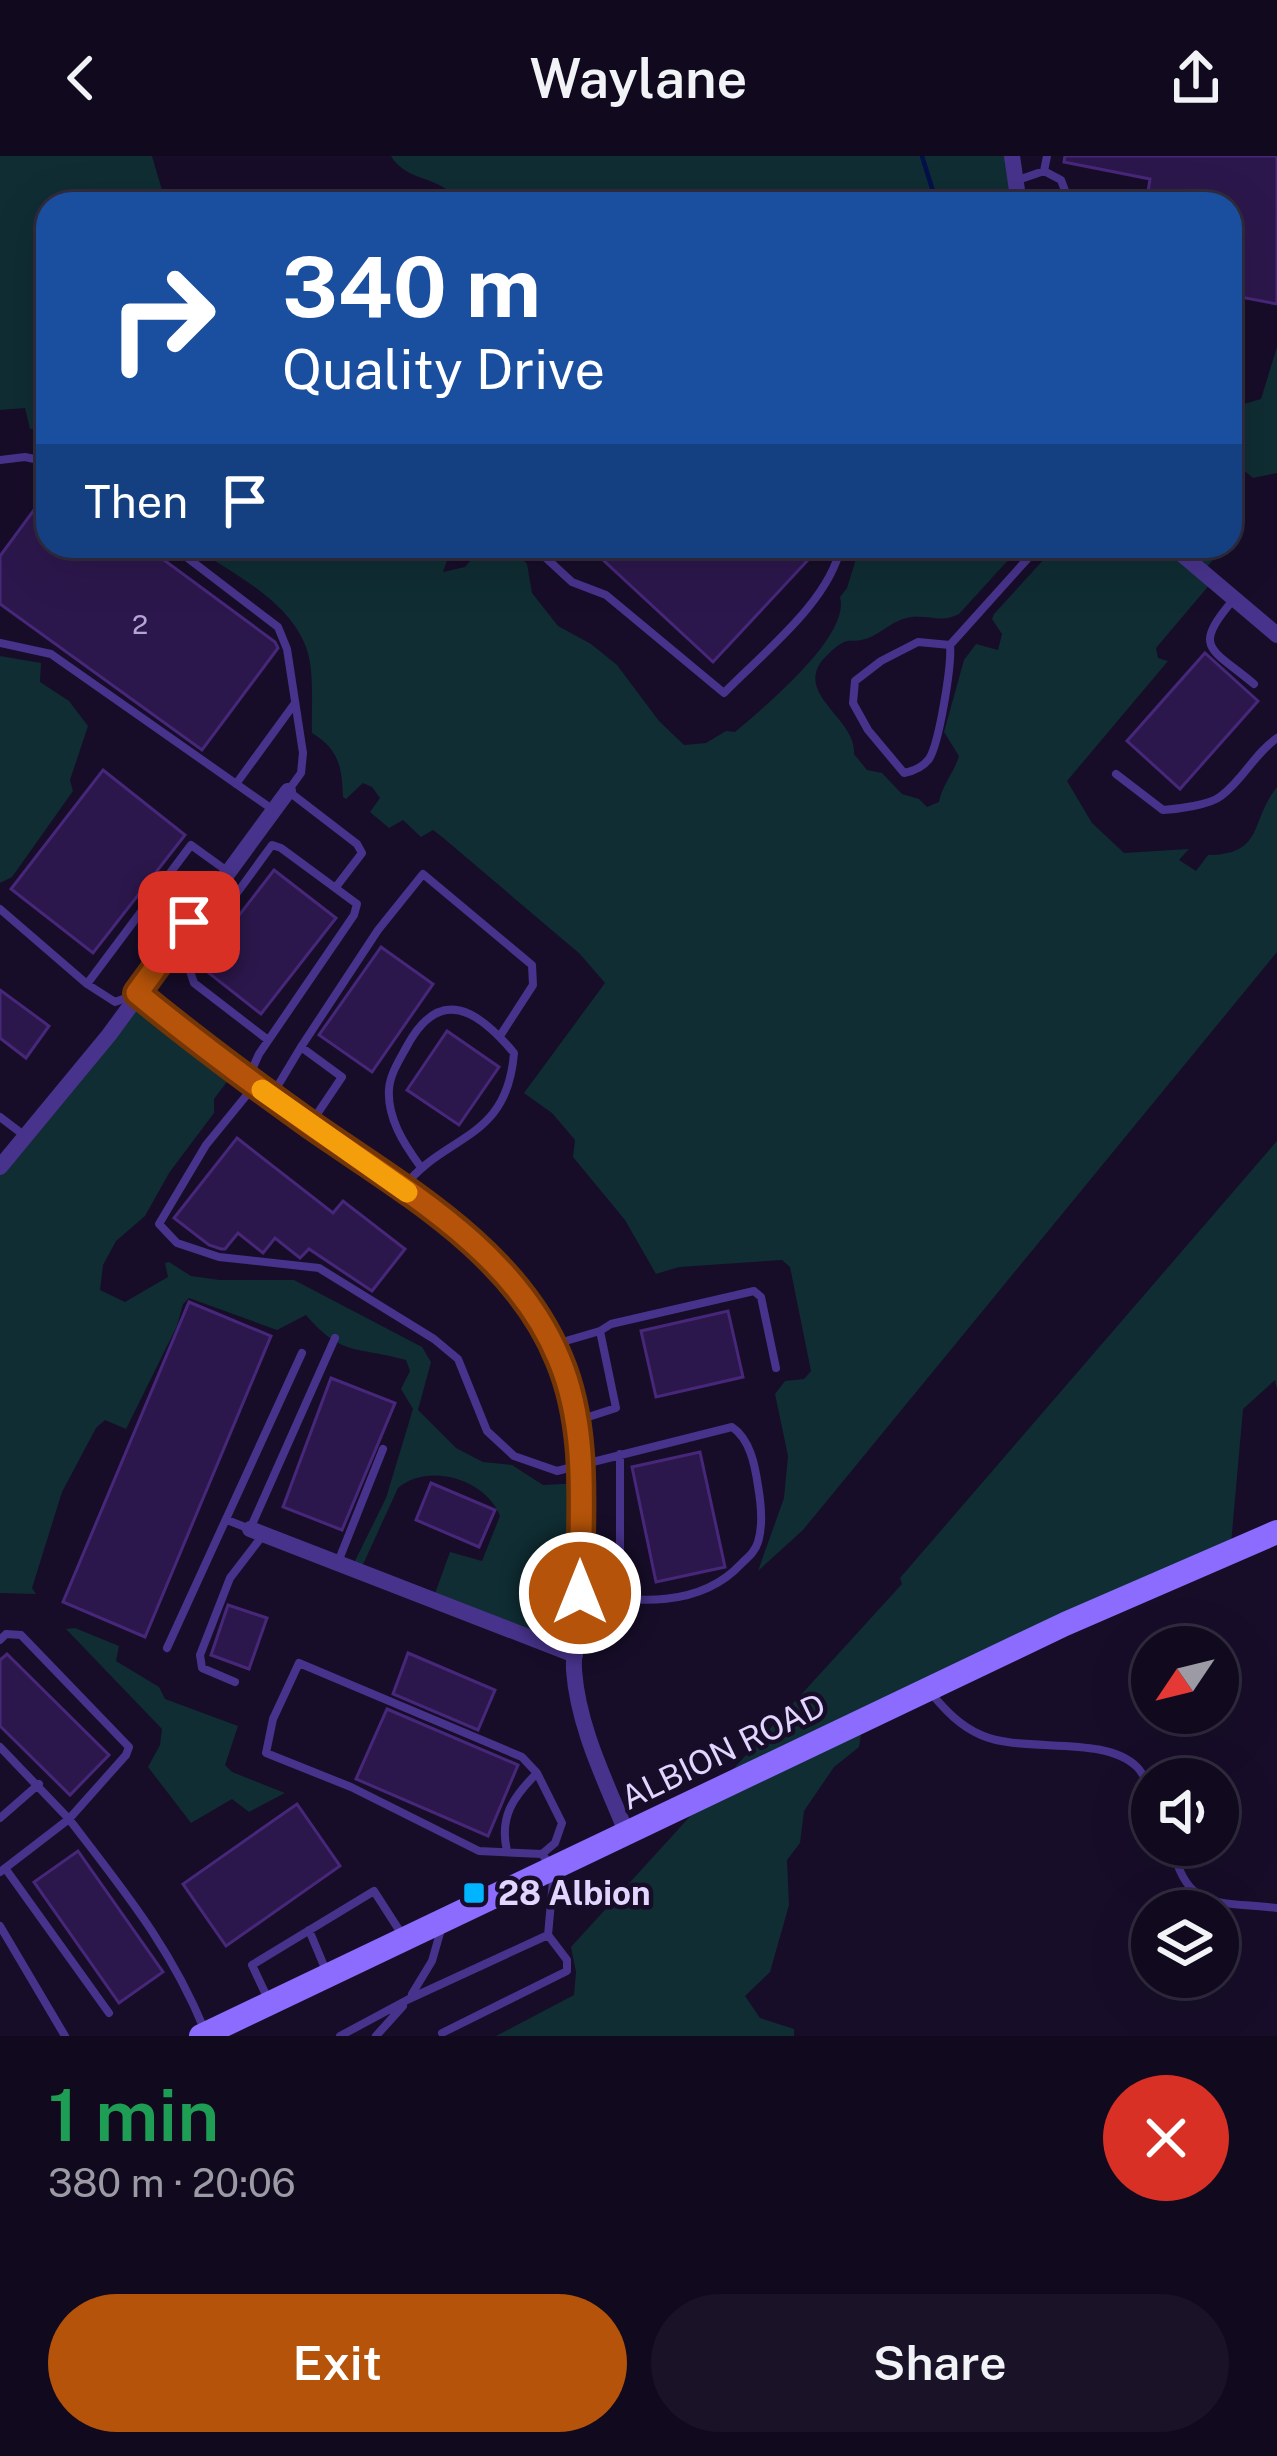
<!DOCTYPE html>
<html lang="en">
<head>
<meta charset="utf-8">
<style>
  :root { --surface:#110a1f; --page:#1a1328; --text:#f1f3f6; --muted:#9c9aa4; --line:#302b3d; --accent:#b45309 }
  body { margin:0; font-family:"Public Sans",sans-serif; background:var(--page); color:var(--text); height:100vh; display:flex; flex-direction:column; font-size:45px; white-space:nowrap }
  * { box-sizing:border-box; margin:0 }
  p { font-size:39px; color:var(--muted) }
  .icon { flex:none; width:66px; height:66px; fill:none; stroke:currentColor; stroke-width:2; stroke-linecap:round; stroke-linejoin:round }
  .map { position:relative; height:1880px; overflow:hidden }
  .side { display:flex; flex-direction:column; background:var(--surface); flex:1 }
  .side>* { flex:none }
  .top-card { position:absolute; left:36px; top:36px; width:1206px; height:366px; border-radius:36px; box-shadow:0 12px 48px #0002,0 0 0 3px var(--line); background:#1a4fa0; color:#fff; overflow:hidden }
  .needle { width:78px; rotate:235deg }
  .controls { position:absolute; left:1131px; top:1470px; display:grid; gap:24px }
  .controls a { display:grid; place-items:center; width:108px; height:108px; border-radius:50%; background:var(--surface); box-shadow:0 12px 48px #0002,0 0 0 3px var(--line); font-size:60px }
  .pin { position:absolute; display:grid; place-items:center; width:102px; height:102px; color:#fff; margin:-51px; border-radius:24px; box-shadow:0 6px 18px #0006 }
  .me { position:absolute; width:132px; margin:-66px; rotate:0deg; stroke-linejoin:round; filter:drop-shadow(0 0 9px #0008) }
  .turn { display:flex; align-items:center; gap:42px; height:252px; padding:0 48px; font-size:54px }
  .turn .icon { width:156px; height:156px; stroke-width:2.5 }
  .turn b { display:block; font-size:84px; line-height:102px }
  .then { display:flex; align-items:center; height:114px; padding:0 48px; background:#0003; gap:24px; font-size:45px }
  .round { display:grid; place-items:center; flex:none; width:126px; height:126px; border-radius:63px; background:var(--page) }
  .overview { display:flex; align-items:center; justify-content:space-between; height:204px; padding:0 48px }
  h1 { font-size:72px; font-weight:600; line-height:90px; color:#1e9e55 }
  .button { display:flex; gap:24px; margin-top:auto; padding:24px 48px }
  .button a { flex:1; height:138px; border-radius:72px; background:var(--accent); color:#fff; font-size:48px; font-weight:600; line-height:138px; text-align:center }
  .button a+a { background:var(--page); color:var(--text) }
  header { display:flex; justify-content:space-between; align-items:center; height:156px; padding:0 48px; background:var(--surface); font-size:54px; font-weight:600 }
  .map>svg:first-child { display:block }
  .green { fill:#0f2d33 }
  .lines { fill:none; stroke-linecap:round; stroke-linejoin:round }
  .stream { stroke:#05104a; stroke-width:4.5 }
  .building { fill:#2c174c; stroke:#47277a; stroke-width:3 }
  .lane { stroke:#48338c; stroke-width:8 }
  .street { stroke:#48338c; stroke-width:16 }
  .secondary { stroke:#8c6cff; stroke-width:24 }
  .route-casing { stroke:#753606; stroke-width:30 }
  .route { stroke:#b45309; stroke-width:21 }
  .slow { stroke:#f59e0b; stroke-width:21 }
  .poi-dot { fill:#01b4ff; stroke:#170d29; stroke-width:4.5 }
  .labels { text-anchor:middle; stroke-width:9; stroke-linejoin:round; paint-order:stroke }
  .number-label { font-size:27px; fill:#b4a6d2 }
  .street-label { font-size:33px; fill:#e2d5ff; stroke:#170d29 }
  .poi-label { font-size:33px; font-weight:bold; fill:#e2d5ff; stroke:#170d29; text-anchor:start }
</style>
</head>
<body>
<header><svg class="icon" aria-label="back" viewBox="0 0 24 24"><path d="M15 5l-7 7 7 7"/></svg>Waylane<svg class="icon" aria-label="share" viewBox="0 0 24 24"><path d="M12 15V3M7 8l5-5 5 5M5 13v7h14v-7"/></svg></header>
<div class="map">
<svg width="1277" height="1880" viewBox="0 0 1277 1880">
  <rect width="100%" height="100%" fill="#170d29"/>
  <!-- green -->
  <path class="green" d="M0 0H152L166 48H48V272L30 273 25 252 0 254Z
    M391 0H1011L1018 48H461C456 43 452 37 446 33 427 20 404 22 391 0Z
    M1277 191V317L1253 322 1230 303V252L1261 243Z
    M192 390H452L443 416 465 411 483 390H509L527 408 532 437 558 470 591 488 617 509 659 565 684 589 706 587 726 575 735 576C764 551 851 480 840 441L847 432 860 390H1021L959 458C942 467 930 459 912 461 892 463 879 481 861 484 853 486 849 483 842 487 836 490 825 501 821 506 797 540 857 564 854 598L867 614 882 617 902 638 919 643 927 651 939 646C942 629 954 617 959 600L944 576 964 504 976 488 998 494 1002 478 992 463 994 458 1056 390H1226L1202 416 1211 427 1156 492 1158 502 1168 505 1067 625 1092 667 1124 697 1189 693 1179 704 1196 715 1208 699C1265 698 1249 666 1277 631V796L803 1374 758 1415 784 1342 788 1300 775 1238 785 1225 804 1223 811 1215 790 1111 782 1104 679 1111 656 1118 625 1064 573 1001 575 984 552 957 524 937 605 827 580 798 441 680 433 674 421 681 403 664 389 672 370 656 380 642 372 631 363 627 346 643 343 641C342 612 339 593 312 577 311 551 315 515 306 491 288 443 231 417 192 390Z
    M0 500 41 507 40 526 69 545 88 570 70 624 73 635 12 721 0 727Z
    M148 848 235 915 214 943V957L169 1017 145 1060 116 1085 103 1109 100 1134 125 1146 168 1121 165 1107 169 1106 191 1120 220 1124H294L422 1191 431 1206 418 1254 456 1292 483 1306 512 1309 543 1329 583 1327 574 1498 433 1443 450 1396 482 1405 500 1360C486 1323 428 1306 398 1332L360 1415 351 1413 386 1342 413 1253 401 1233 410 1215 406 1204C356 1190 342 1201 306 1159L277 1174 189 1142 183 1148 177 1170 126 1273 105 1264 96 1272 62 1336 32 1432 36 1438 0 1437V1009L136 854Z
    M1277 985V1233L1275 1224 1243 1253 1231 1388 863 1565 859 1591 834 1611 804 1655 800 1687 787 1704 789 1749 770 1816 745 1840 760 1862 794 1873V1880H496L574 1839 576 1816 571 1791 902 1428 900 1422Z
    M75 1472 119 1490 116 1505 159 1531 165 1543 238 1570 225 1609 232 1616 285 1637 249 1656 232 1643 191 1667 148 1611 160 1589 162 1573 66 1473Z"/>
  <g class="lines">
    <!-- stream -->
    <path class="stream" d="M922 0 937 48"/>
  </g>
  <!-- building -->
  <path class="building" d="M1065 0H1277V148L1230 139V48H1146L1150 23 1064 6Z
    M48 335V390H145L275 486 278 492 202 594 0 448V400Z
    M588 390H821L713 506Z
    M1205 497 1258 545 1180 633 1127 585Z
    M103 614 185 679 93 797 11 733Z
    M274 714 336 762 261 858 200 810Z
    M381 791 433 828 372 916 319 879Z
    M0 834 49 870 26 902 0 882Z
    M447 875 499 911 459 969 407 934Z
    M237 982 333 1057 343 1045 405 1093 372 1135 309 1093 300 1102 275 1082 263 1097 238 1077 225 1093H221L209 1089 174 1062Z
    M189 1146 271 1180 145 1481 63 1446Z
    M728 1155 743 1221 656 1241 641 1175Z
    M331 1222 395 1247 342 1374 283 1351Z
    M700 1296 725 1411 656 1426 632 1311Z
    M431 1327 495 1354 479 1391 416 1364Z
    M228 1449 267 1462 249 1513 211 1499Z
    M408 1497 495 1534 478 1574 393 1538Z
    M7 1498 109 1599 70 1639 0 1570V1504Z
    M387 1553 518 1609 488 1680 356 1623Z
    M297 1648 340 1710 226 1790 183 1728Z
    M78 1695 163 1816 119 1847 34 1726Z"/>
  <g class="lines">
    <!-- lane -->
    <path class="lane" d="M1044 15 1061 24 1070 48
      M1015 25 1044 15 1047 0
      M0 304 25 301 48 306
      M172 390 278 471 287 493 303 597 301 617 288 635 357 688 362 697 336 731
      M533 390 572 426 606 439 724 537C764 496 829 446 841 390
      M1233 444C1192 493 1210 491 1254 528
      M0 487 51 498 272 653
      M950 489 918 486 881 505 855 525 853 547 868 574 904 617C914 615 923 611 929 603 939 588 952 509 950 489L1039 390
      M1116 618 1163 654C1178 653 1210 649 1221 640 1243 624 1254 598 1277 582
      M236 628 295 547
      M211 740 226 752 272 689 281 692 357 748 354 759 259 898 249 920
      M226 752 189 812 194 827 268 884
      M0 753 87 828 115 846 131 840
      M87 828 191 689 227 715
      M301 891 378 774 423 718 532 809 533 829 500 880
      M255 929 206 989 159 1068 177 1087 219 1101 319 1112 434 1183 458 1203 487 1275 514 1300 557 1315 732 1271C750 1283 755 1309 758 1330 761 1347 763 1370 758 1386 755 1396 748 1401 741 1408 700 1452 636 1447 581 1437
      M271 941 301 891 342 921 311 967
      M0 961 25 980
      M403 1032C445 977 507 986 514 897 478 854 440 829 407 890 400 903 390 918 389 933 387 962 404 988 420 1010
      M552 1189 600 1175 611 1168 754 1135 761 1141 776 1212
      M579 1264 616 1252 600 1175
      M620 1298V1420L628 1442
      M227 1364 250 1373 335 1182
      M338 1406 383 1293
      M0 1484 6 1478 21 1479 129 1591 126 1599 69 1663 0 1591
      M167 1492 302 1197
      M235 1526 202 1512 200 1499 230 1422 263 1379
      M931 1537C945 1554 960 1570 981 1579 1023 1598 1104 1578 1137 1611 1143 1617 1148 1628 1152 1635
      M0 1662 39 1628
      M1172 1689C1186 1756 1218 1745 1277 1752
      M507 1695C499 1661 513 1641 537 1617L562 1667 555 1687 542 1698
      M5 1712 109 1857
      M0 1716 69 1663C124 1735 170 1790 205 1875
      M0 1770 65 1880
      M309 1774 327 1817
      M412 1838 432 1805 442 1770
      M268 1843 252 1809 374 1735 401 1777
      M442 1877 567 1815V1804L548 1779
      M340 1880 409 1843 548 1779 554 1714 542 1698 479 1695 351 1631 266 1597 273 1563 299 1507 522 1601 537 1617
      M376 1880 403 1850"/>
    <!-- street -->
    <path class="street" d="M1012 0 1019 48
      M1172 390 1277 479
      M138 837C194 884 252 927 312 970 426 1049 550 1119 577 1267 587 1322 582 1385 579 1441 578 1464 573 1490 574 1514 578 1571 606 1626 627 1678
      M0 1011 109 879 288 635
      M250 1373 575 1499"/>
    <!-- secondary -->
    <path class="secondary" d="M201 1880 1065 1468 1277 1376"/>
  </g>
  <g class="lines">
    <!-- route casing -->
    <g class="route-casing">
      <path id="route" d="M189 766 137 837C194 884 252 927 311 969 403 1033 515 1095 559 1203 590 1276 580 1360 580 1437"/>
    </g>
    <!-- route -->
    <use href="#route" class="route"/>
    <!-- slow -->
    <path class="slow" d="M262 934 407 1036"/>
  </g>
  <!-- markers -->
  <rect class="poi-dot" x="462" y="1725" width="24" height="24" rx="6"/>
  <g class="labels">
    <!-- number labels -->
    <g class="number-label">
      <text x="140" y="478">2</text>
    </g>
    <!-- street labels -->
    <g class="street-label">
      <text transform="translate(723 1595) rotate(-26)" y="12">ALBION ROAD</text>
    </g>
    <!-- poi labels -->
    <g class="poi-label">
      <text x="498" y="1749">28 Albion</text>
    </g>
  </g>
</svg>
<div class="controls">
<a><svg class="needle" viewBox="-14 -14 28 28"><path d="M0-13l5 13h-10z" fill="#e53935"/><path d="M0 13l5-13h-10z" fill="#9c9aa4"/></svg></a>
<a><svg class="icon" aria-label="sound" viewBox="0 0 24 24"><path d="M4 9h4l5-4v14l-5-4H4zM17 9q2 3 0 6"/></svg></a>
<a><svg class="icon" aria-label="layers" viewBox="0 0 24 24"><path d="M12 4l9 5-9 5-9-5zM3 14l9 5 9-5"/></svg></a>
</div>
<div class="pin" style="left:189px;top:766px;background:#d93025"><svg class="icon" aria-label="arrive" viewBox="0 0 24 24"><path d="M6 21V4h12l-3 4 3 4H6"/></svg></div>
<svg class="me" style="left:580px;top:1437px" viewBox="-20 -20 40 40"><circle r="17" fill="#b45309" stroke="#fff" stroke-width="3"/><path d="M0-11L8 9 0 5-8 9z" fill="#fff"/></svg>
<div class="top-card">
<div class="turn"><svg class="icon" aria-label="right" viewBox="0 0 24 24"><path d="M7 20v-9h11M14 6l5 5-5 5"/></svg><div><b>340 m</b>Quality Drive</div></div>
<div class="then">Then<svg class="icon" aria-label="arrive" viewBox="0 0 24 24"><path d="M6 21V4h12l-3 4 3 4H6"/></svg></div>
</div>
</div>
<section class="side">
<div class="overview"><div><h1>1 min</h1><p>380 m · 20:06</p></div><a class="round" style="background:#d93025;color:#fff"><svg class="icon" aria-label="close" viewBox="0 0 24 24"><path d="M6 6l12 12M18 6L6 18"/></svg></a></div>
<div class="button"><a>Exit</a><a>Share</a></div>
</section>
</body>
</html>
